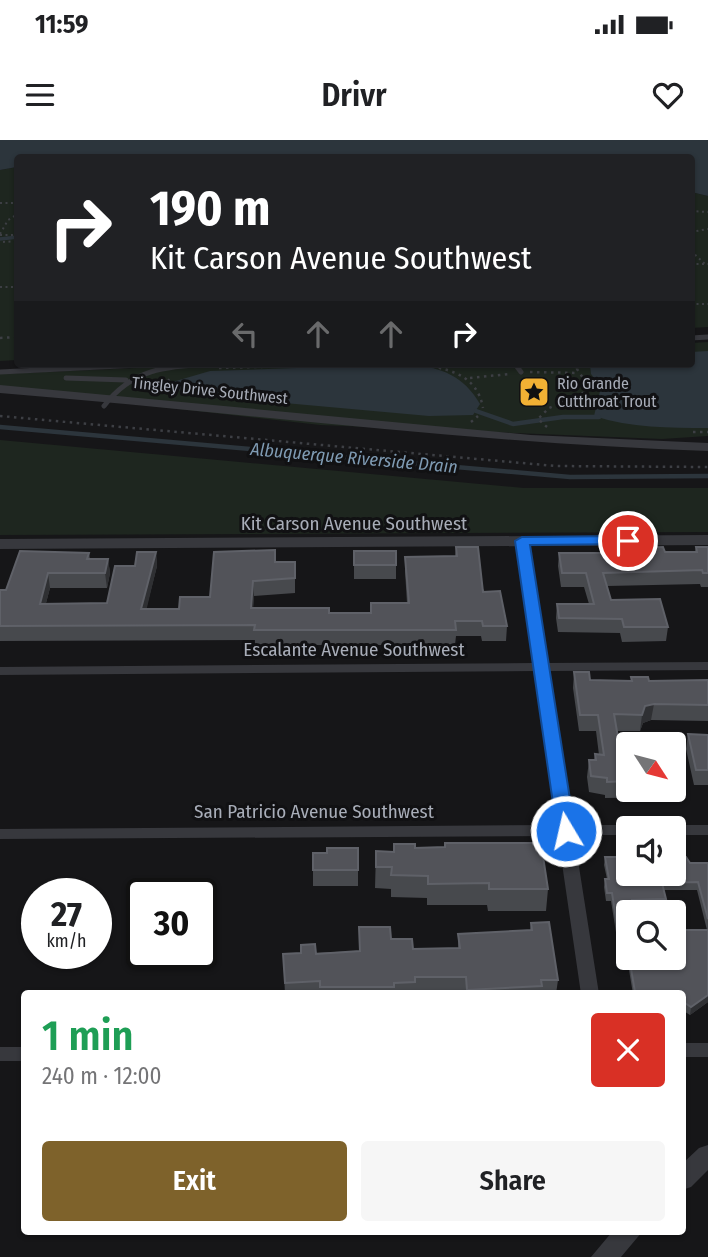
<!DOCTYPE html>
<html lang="en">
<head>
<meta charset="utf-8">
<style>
  :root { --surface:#fff; --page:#f6f6f6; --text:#202124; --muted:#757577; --accent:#7e622b }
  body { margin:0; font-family:"Fira Sans Condensed",sans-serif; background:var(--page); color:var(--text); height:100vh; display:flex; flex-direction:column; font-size:26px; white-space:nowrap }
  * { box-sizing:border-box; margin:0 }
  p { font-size:23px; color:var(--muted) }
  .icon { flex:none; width:38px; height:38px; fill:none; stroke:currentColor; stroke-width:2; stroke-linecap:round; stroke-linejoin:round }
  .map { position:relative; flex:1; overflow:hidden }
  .sheet { position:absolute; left:21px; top:850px; width:665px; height:245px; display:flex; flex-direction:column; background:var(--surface); border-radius:7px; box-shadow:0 2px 5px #0004 }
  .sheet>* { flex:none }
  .hud { position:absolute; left:14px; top:14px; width:681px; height:214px; border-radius:7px; box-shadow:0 2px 5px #0004; background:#202124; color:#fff; overflow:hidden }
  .needle { width:46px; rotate:126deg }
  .controls { position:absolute; left:616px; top:592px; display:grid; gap:14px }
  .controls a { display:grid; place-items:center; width:70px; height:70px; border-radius:7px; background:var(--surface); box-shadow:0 2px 5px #0004; font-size:35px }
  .speed { position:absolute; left:21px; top:738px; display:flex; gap:14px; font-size:35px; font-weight:700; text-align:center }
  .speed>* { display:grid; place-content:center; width:91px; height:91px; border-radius:50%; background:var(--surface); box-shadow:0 2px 5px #0004; line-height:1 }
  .speed small { font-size:18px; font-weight:400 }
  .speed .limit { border:4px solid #111; border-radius:10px; background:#fff; color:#111 }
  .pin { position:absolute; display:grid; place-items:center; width:60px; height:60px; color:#fff; margin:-30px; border:4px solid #fff; border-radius:50%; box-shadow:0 2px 7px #0007 }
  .me { position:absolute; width:77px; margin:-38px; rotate:351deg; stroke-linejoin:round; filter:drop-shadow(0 0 5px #0008) }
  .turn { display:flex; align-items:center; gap:24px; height:147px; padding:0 21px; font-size:32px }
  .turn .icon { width:91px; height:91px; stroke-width:2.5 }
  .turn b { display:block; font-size:49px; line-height:60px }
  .lanes { display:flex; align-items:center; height:66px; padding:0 21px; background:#0003; justify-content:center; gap:35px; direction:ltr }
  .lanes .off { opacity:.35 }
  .round { display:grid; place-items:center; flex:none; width:74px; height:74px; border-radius:7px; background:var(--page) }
  .overview { display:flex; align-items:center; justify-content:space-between; height:119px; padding:0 21px }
  h1 { font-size:42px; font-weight:600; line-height:52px; color:#1e9e55 }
  .primary-button { display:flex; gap:14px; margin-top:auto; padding:14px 21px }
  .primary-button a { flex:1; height:80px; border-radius:7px; background:var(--accent); color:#fff; font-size:28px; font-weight:600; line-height:80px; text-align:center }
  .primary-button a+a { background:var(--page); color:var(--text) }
  .status { display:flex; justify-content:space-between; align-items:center; height:49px; padding:0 35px; background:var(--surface); direction:ltr }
  .status svg { height:19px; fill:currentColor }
  header { display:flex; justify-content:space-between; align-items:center; height:91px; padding:0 21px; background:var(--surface); font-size:32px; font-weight:600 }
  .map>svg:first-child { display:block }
  .green { fill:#1e261f }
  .water { fill:#2c353c }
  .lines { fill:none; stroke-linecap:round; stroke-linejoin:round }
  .stream-far1 { stroke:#2c353c; stroke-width:3.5 }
  .stream { stroke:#2c353c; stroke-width:4.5 }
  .path-far1 { stroke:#3d3f44; stroke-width:2; stroke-dasharray:2 3.5; stroke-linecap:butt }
  .path { stroke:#3d3f44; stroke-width:2.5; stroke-dasharray:2.5 4.5; stroke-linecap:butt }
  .service { stroke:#37383d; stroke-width:5 }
  .minor { fill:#37383d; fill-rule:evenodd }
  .tertiary { fill:#37383d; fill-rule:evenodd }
  .wall { fill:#47494d }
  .shaded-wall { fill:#2f3033 }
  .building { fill:#525359; stroke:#5f6168; stroke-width:2 }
  .route { fill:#1a73e8; stroke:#114b97; stroke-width:2 }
  .labels { text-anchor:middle; stroke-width:6; stroke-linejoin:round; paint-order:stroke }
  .far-poi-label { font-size:16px; fill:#a8adb8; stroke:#111113; text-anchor:start }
  .far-street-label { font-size:16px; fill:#a8adb8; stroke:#111113 }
  .far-water-label { font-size:18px; font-style:italic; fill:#7f9bb3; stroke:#111113 }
  .street-label { font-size:19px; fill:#a8adb8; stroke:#111113 }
</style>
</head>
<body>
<div class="status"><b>11:59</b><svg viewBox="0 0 49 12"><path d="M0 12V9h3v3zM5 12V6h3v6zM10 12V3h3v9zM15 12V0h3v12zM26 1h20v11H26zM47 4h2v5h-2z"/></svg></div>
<header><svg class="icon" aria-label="menu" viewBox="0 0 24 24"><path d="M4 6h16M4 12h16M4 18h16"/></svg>Drivr<svg class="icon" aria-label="heart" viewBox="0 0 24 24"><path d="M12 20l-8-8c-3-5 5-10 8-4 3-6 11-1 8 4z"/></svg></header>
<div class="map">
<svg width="708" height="1117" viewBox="0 0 708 1117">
  <rect width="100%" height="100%" fill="#161618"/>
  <!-- green -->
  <path class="green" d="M17 27V220L0 221V30Z
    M691 52 708 56V187L691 188Z
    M708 202V296L662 299 320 285 0 249V234L226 224H691V203Z
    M0 300 524 348H708V392L0 395Z"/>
  <!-- water -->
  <path class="water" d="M0 0H708V56L691 52V18H18L17 27 0 30Z
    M708 211V288C669 288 631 288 594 276L601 247 591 234 590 224H691V212Z
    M409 224C442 228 463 235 480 264L473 275 429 276 196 255 175 249 169 243 210 231Z"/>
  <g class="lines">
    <!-- stream-far1 -->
    <path class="stream-far1" d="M0 99 18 97"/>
    <!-- stream -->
    <path class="stream" d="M476 271 513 284 563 277H599
      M0 287 570 337 708 336"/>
    <!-- path-far1 -->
    <path class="path-far1" d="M0 63H18
      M691 71 708 72
      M691 92 708 89
      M0 94 8 80 18 74
      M0 95H18
      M3 102 18 101
      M691 111 705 124
      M691 124H708
      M0 147H18
      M691 164H708"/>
    <!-- path -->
    <path class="path" d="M0 198 18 197
      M411 224C443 227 477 232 483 268
      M219 228 371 224
      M530 232 579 233
      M470 238 509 234
      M157 250 170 239
      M0 276 555 326 708 327
      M471 282 478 276
      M547 287 538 279 549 268 585 252 587 244 577 229 579 224
      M693 292H708"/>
    <!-- service -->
    <path class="service" d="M691 198 708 197
      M515 224 521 232
      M0 232 160 224
      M66 238 126 240
      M104 266C132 229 166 226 210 224"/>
    <!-- minor -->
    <path class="minor" d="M522 397 528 401 547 523 708 522V530L548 531 572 685H628L634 688H628V695H574L599 854H581L558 696 0 699V689L557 685 535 531 0 535V527L534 523 516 401Z
      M674 685H708V695H674V688H668Z
      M682 903H708V917H682Z
      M0 907H24V921H0Z"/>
    <!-- tertiary -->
    <path class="tertiary" d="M0 245 531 295 708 303V311C471 303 236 272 0 253Z
      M708 395V405L0 409V399Z
      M708 1005V1030L691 1047 682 1050V1024L699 1008Z
      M612 1092H642L621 1117H591Z"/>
  </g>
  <!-- wall -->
  <path class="wall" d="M456 407 507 486 506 501H482L481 496H456L455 505H255V500L0 501V450H6L89 413 90 419H108L110 433 107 448H50L46 463H107L135 426 156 412 157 426 146 469H179L210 457 276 422H295V453L254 456 253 468 329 473H370L407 463 405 431V417L455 416Z
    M696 407H708V447H701L700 444 607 446 611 460 668 487 666 501 622 502 620 493 558 492 556 478 557 464H589L584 447H561L558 426 559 413H604V409L665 412H695Z
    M354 411H396V439H354Z
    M574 532 590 540 631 541V537L649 541 708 540V581L651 580 643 583 640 591H617L622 621H628V649H668L667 657 605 658V655L589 652 587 637 589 620H594L595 614 599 615 596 591H579L573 548Z
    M688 594 708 595V645H694L686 609Z
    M445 703 548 749 546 771H488L487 765H427V758L391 757V749L375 748 376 711 394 712 415 708 445 707Z
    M358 708V746H313V730L327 713Z
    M605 717 690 723H708V862L690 875 682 870V854H633L628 824 629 817H674L707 790 697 750H664L666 759 664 767H633L628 772V805H618L611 761H606L604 747 605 739H607L604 725Z
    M531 783 558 840 556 854H285L283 814 360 811 359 787 413 809 458 808V794L530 790Z"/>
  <!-- shaded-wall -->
  <path class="shaded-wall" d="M156 412 157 426 143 484 141 469Z
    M108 419 110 433 107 448 105 433Z
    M48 433 50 448 42 478 40 464Z
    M253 441 254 456 252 483 251 468Z
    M654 564 651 580 643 583 640 591 642 575 645 566Z
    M708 855V862L690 875 691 867Z"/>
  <!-- building -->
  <path class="building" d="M456 407H478L483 452 500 451 507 486H483L482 481H455L456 490H254L255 485 0 486V450H6L20 411 89 413 87 419H108L105 433H48L40 464 107 463 115 426H135L137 412H156L141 469H179L180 457H210L214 412 275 410V422H295V438L253 441 251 468H329V473H371V463H409L405 417 457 416Z
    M663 407 665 412H697L696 407H708V433H703L702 430 603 433 611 460 660 459 668 487H624L622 479 559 478 557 464H594L586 433H562L559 413H606L604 409Z
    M354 411H396V425H354Z
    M574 532H589L590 540 632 541 631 537H648L649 541 708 540V565L654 564 645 566 642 575 614 574 622 621H628V641L607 642V638L591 636 589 620H596L595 614 604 615 598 575H580Z
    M688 594 708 595V630H696Z
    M445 703H541L548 749H489V743L428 744V736L391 735 392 727H376V711L394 712V704H415V708L445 707Z
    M327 708H358V730H313V713H327Z
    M605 717H628V733H674V717H686L690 723H708V779L698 742 662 743 666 759 632 760 634 772H628V797H619L612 753H607L605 739H609Z
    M549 782 558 840H541L542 846 467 850 466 837H415V842L394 843V847H320V841L285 843 283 814 301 813V805L315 804 316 814 360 811 359 787H390L391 799H412L413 809 460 808 458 794 532 790 531 783Z
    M680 790H708V855L691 867 682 861V854H680L679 853 635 852 629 817H674V796Z"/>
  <!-- route -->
  <path class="route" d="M628 396 635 401 633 404 530 405 575 691 566 696 557 691 515 401 522 397Z"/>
  <!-- icons -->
  <defs>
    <g id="sight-square" transform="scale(1.575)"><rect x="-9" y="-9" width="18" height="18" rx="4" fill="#f2b134" stroke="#111113"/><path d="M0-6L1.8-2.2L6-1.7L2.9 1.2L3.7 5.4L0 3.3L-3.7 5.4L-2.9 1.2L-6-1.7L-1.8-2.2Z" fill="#111"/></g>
  </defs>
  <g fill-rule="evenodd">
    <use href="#sight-square" x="534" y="252"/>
  </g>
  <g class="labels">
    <!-- far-poi labels -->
    <g class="far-poi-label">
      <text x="557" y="249">Rio Grande<tspan x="557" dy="18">Cutthroat Trout</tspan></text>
    </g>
    <!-- far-street labels -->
    <g class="far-street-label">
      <text transform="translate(210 250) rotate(6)" y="6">Tingley Drive Southwest</text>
    </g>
    <!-- far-water labels -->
    <g class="far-water-label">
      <text transform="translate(354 318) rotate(5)" y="6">Albuquerque Riverside Drain</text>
    </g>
    <!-- street labels -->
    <g class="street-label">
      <text x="354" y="390">Kit Carson Avenue Southwest</text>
      <text x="354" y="516">Escalante Avenue Southwest</text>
      <text x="314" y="678">San Patricio Avenue Southwest</text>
    </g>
  </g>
</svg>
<div class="controls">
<a><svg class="needle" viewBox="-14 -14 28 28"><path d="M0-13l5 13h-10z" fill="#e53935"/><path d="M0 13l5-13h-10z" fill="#757577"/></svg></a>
<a><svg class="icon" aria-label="sound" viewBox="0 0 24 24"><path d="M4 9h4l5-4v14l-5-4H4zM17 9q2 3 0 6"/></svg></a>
<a><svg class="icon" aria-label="search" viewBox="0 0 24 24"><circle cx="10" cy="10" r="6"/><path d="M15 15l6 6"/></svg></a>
</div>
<div class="speed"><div>27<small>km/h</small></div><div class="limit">30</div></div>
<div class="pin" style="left:628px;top:401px;background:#d93025"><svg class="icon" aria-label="arrive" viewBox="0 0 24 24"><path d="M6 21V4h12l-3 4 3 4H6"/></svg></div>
<svg class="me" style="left:566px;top:691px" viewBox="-20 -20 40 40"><circle r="17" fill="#1a73e8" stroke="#fff" stroke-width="3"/><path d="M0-11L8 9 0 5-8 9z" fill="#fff"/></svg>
<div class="hud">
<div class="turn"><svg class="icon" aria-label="right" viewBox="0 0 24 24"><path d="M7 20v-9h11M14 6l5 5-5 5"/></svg><div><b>190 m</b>Kit Carson Avenue Southwest</div></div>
<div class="lanes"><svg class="icon off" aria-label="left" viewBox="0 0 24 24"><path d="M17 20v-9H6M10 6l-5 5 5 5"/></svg><svg class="icon off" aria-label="ahead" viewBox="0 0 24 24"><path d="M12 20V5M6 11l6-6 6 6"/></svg><svg class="icon off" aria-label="ahead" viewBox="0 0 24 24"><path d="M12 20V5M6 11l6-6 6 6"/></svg><svg class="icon" aria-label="right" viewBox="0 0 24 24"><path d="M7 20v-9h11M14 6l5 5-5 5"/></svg></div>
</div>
<section class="sheet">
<div class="overview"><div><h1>1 min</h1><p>240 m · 12:00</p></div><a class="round" style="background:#d93025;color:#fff"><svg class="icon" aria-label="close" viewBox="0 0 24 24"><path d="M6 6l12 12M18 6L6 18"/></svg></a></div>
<div class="primary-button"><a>Exit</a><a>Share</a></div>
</section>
</div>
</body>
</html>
